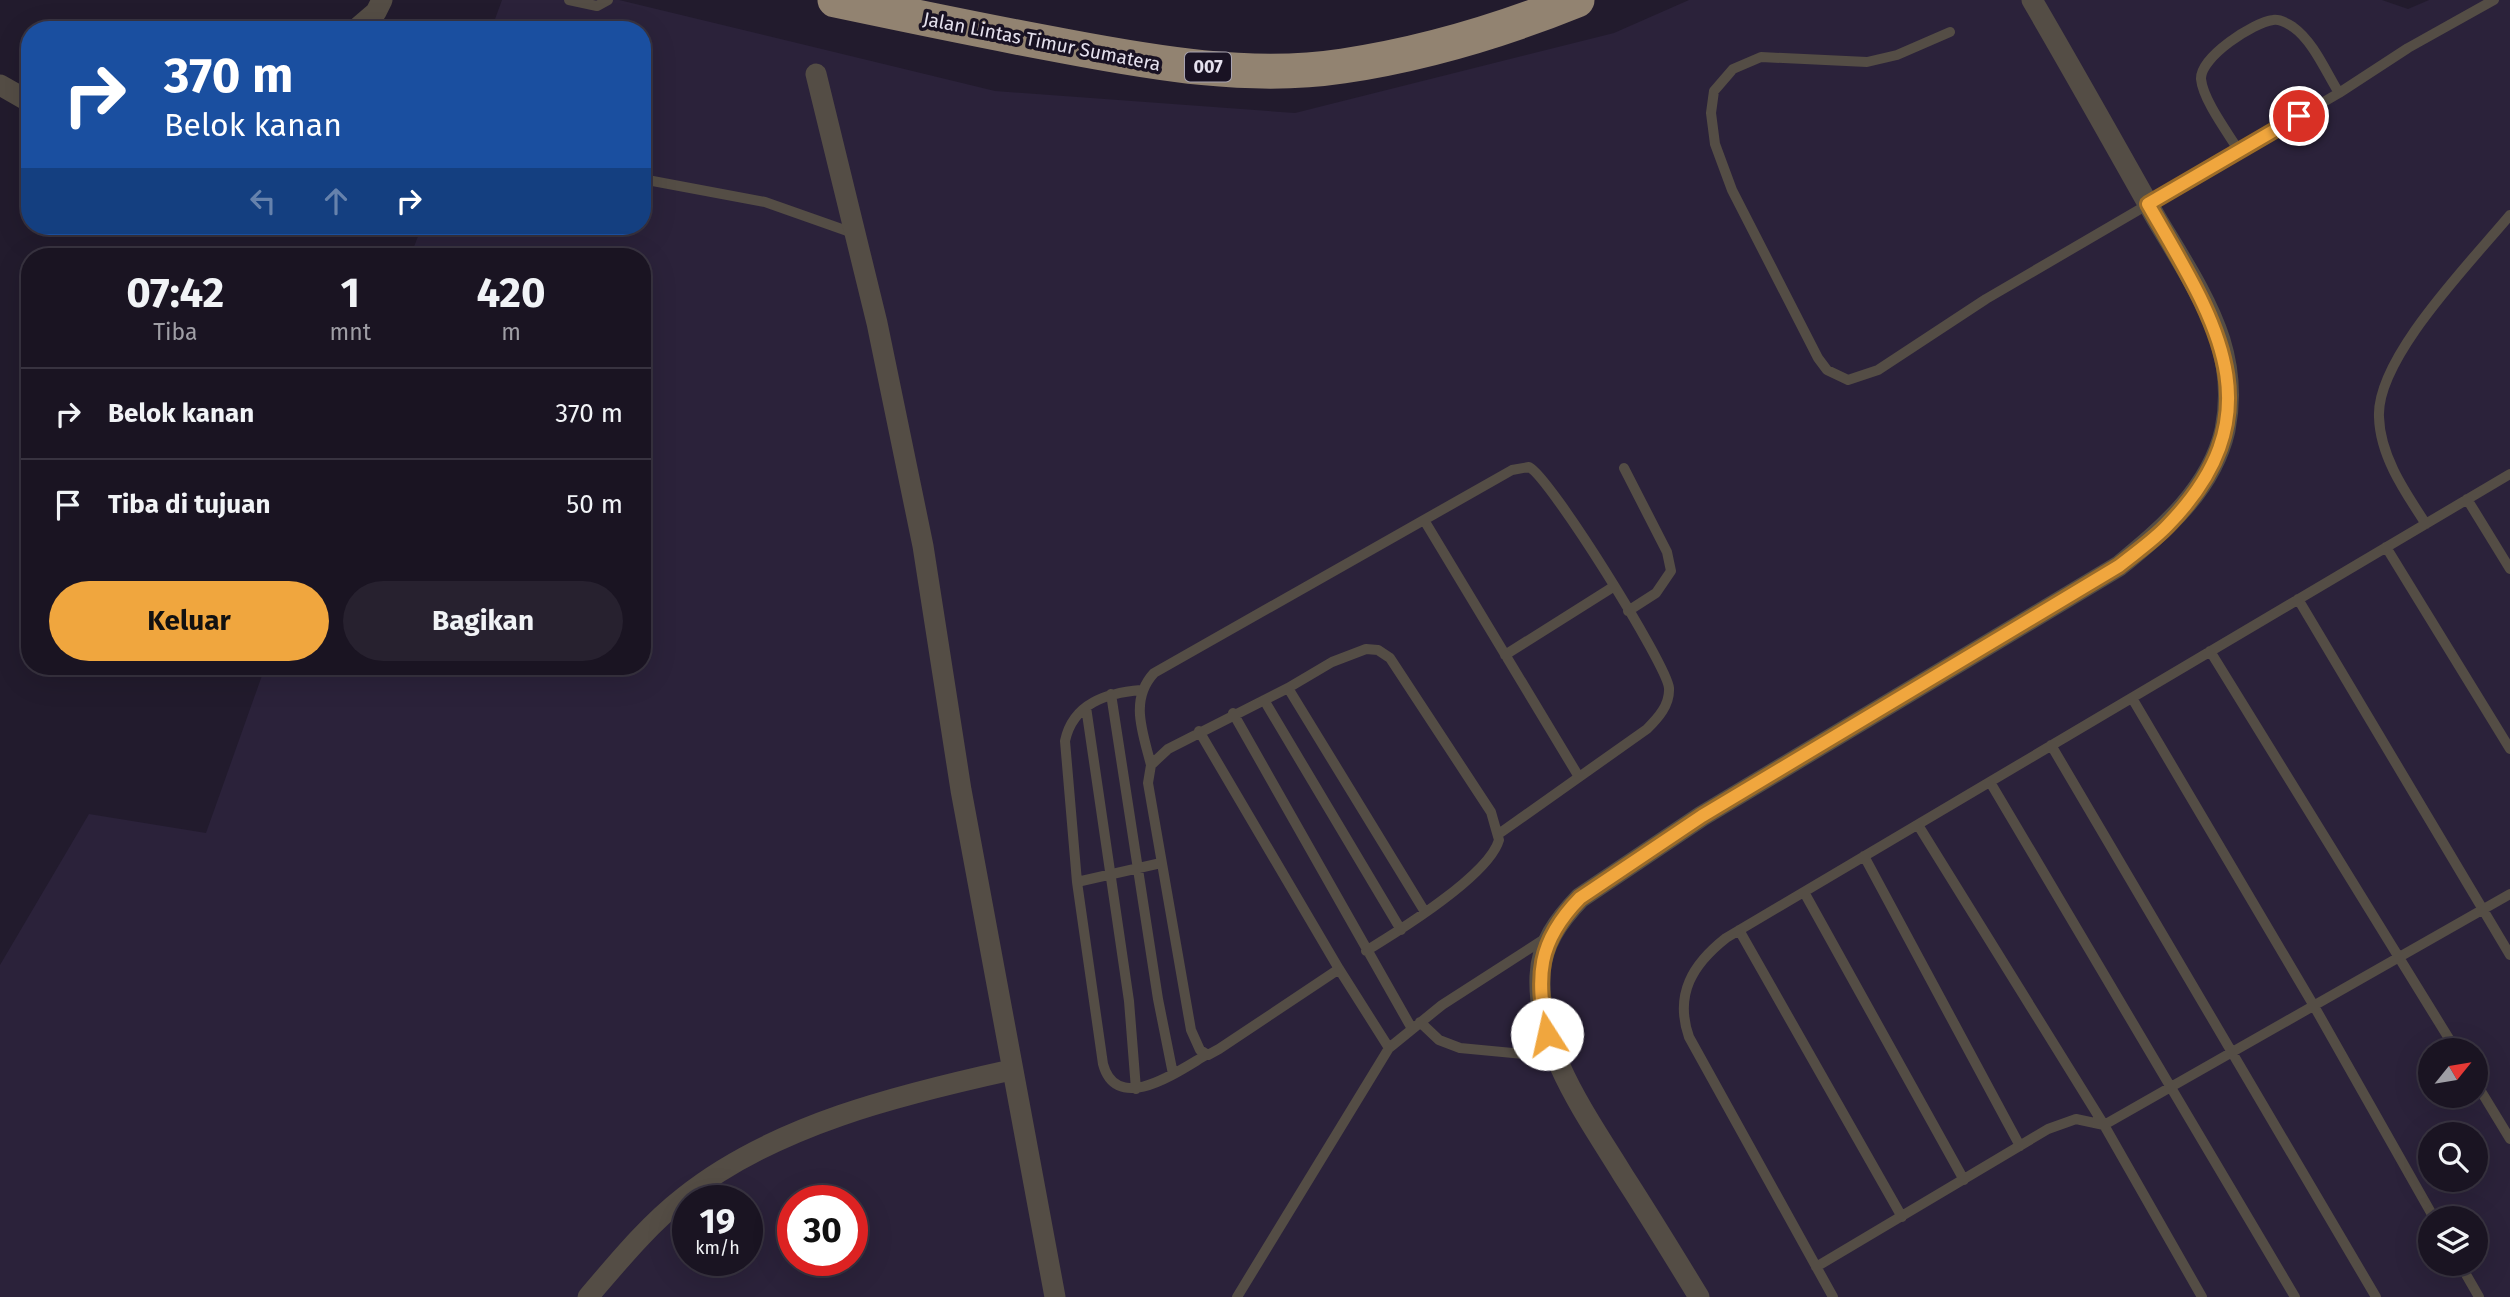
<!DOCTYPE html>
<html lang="id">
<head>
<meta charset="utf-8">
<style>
  :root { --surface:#1a1422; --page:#27212f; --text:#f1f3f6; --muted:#9f9ea5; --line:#383340; --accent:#f0a63e }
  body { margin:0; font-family:"Fira Sans",sans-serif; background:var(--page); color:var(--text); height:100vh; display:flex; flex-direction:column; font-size:26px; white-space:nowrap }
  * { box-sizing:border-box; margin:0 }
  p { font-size:23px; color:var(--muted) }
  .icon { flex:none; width:38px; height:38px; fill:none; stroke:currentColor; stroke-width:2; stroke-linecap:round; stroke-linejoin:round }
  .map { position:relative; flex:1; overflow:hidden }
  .panel { position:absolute; left:21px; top:248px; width:630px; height:427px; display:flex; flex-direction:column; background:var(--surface); border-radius:28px; box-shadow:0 7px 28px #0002,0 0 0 2px var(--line) }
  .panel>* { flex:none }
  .top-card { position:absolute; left:21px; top:21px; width:630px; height:214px; border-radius:28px; box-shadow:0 7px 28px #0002,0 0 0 2px var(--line); background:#1a4fa0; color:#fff; overflow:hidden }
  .needle { width:46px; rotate:60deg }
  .tools { position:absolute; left:2418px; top:1038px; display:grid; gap:14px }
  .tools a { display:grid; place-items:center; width:70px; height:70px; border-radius:50%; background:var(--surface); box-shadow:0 7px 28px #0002,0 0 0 2px var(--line); font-size:35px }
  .speed { position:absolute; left:672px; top:1185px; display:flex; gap:14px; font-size:35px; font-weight:700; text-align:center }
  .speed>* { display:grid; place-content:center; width:91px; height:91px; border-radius:50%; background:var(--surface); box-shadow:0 7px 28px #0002,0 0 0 2px var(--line); line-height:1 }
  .speed small { font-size:18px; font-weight:400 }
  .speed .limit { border:10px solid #d22; background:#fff; color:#111 }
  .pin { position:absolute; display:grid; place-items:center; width:60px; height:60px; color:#fff; margin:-30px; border:4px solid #fff; border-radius:50%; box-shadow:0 2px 7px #0007 }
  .me { position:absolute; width:77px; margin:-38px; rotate:350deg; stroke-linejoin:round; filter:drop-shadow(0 0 5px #0008) }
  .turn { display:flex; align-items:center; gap:24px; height:147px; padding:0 28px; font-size:32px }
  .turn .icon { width:91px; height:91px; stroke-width:2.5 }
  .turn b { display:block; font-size:49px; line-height:60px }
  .lanes { display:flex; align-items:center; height:66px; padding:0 28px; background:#0003; justify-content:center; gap:35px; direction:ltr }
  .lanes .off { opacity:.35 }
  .eta { display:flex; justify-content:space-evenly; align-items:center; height:119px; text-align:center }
  .eta b { font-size:42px; font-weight:700; line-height:49px }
  .primary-button { display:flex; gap:14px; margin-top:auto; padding:14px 28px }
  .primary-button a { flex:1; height:80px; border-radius:42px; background:var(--accent); color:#111; font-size:28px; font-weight:700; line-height:80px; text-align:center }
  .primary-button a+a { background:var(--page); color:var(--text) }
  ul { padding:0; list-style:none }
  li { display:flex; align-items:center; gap:21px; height:91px; padding:0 28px; border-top:2px solid var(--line) }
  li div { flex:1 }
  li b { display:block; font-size:26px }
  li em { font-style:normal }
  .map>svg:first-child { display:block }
  .built { fill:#2b223a; fill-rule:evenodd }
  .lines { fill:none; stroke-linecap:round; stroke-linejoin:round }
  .service { stroke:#544d45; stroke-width:10 }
  .minor { stroke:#544d45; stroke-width:21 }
  .trunk { stroke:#928371; stroke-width:35 }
  .route-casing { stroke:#9c6c28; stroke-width:18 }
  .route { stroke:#f0a63e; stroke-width:12 }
  .labels { text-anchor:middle; stroke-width:7; stroke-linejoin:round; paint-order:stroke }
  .shield { fill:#191223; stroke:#a8a3b1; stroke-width:2 }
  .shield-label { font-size:18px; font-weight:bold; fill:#e5e1ee }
  .street-label { font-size:19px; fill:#e5e1ee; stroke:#191223 }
</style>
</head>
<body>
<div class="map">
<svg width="2510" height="1297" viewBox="0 0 2510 1297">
  <rect width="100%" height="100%" fill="#221b2d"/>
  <!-- built -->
  <path class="built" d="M502 0H619L995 91 1295 113 1614 33 1689 0H2382L2408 9 2429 0H2510V1297H0V965L89 814 206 833 265 667H642V257H410L422 226H642V30H491ZM2431 1050H2476V1096H2431ZM2431 1134H2476V1180H2431ZM688 1200H747V1260H688ZM793 1200H852V1260H793ZM2431 1218H2476V1264H2431Z"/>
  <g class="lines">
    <!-- service -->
    <path class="service" d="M569 0 597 6 608 0
      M1950 32 1897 55 1867 62 1761 57 1733 69 1714 91 1711 113 1715 144 1732 190 1818 358 1827 370 1848 380 1878 370 1986 299 2339 93 2408 48 2494 0
      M2239 151C2228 133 2203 100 2201 79 2200 57 2254 22 2273 20 2280 19 2287 23 2293 27 2313 41 2326 72 2339 93
      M642 179 765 202 853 233
      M1624 468 1667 552 1671 571 1656 593 1628 611
      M2467 499 2510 569
      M1424 520 1579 777
      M2426 524C2405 492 2380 456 2379 417 2376 358 2472 261 2510 215
      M2386 547 2510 749
      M2298 599 2510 955
      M2210 651 2456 1050
      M1505 655 1613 587
      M1288 688 1425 912
      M1111 694 1158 999 1173 1074
      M2132 698 2314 1006 2434 1218
      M1264 700 1401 930
      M1086 707 1129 1001 1136 1089
      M1233 713 1411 1027
      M1199 731 1339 969 1389 1048
      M2051 745 2376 1297
      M1151 765C1143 733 1129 700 1154 673L1512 470 1529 467C1550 477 1667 665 1669 688 1670 705 1658 718 1647 729L1500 833
      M1990 782 2295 1297
      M1918 825 2104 1125 2202 1297
      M1864 856 2020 1146
      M1161 863 1077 882 1103 1064C1117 1116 1180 1070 1206 1055
      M1077 882 1065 741C1073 703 1107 693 1141 690
      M1804 892 1964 1180
      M1739 930 1902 1217
      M1339 969 1219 1049 1208 1055 1200 1050 1191 1030 1148 783 1151 765 1168 749 1288 688 1332 662 1366 649 1378 650 1390 658 1491 812 1499 840C1489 875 1399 931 1366 951
      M1420 1022 1439 1040 1460 1048 1556 1057
      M2476 1083 2510 1139
      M2460 1264 2479 1297
      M1816 1267 2048 1129 2076 1119 2104 1125 2510 894
      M1237 1297 1389 1048 1442 1005 1546 938
      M1833 1297 1689 1037C1674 994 1693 964 1726 938L2510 474"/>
    <!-- minor -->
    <path class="minor" d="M355 30 376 12 382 0
      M816 74 877 323 923 546 961 790 1055 1297
      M0 85 30 102
      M588 1297C618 1262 648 1225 684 1197 774 1125 902 1094 1011 1070
      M1699 1297C1674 1256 1649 1215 1623 1175 1587 1116 1537 1049 1540 976 1541 944 1559 920 1580 898L1702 816 2119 566C2164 529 2211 490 2225 430 2231 400 2229 369 2220 340 2206 297 2179 257 2156 218 2115 145 2074 72 2032 0"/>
    <!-- trunk -->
    <path class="trunk" d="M835 0C911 16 987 32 1064 46 1154 63 1251 80 1343 66 1423 54 1503 30 1577 0"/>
  </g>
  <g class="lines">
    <!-- route casing -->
    <g class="route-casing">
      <path id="route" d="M1547 1034C1536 976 1537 942 1580 898L1702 816 2119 566C2135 553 2154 540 2168 525 2280 410 2213 318 2148 204L2299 116"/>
    </g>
    <!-- route -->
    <use href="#route" class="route"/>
  </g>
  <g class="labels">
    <!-- shield labels -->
    <rect class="shield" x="1185" y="52.5" width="46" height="29" rx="5"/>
    <g class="shield-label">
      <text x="1208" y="73">007</text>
    </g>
    <!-- street labels -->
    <g class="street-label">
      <text transform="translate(1042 41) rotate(11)" y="7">Jalan Lintas Timur Sumatera</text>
    </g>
  </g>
</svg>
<div class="tools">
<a><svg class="needle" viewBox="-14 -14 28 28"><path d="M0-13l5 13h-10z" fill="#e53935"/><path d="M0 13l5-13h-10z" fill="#9f9ea5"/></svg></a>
<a><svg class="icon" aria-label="search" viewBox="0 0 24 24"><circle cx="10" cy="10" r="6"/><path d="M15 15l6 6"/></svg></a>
<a><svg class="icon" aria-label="layers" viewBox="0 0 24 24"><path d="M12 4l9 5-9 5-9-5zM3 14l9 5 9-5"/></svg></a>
</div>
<div class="speed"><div>19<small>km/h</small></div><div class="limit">30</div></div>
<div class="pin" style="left:2299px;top:116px;background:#d93025"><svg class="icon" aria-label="arrive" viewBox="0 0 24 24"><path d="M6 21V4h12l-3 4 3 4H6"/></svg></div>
<svg class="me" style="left:1547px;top:1034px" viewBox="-20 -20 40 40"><circle r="19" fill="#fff"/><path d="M0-13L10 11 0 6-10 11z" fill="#f0a63e"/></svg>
<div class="top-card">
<div class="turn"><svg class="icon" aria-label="right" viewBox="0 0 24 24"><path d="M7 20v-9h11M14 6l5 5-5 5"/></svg><div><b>370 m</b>Belok kanan</div></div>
<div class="lanes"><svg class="icon off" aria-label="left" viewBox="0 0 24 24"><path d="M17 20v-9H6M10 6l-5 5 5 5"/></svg><svg class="icon off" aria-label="ahead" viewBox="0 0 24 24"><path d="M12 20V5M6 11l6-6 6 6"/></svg><svg class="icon" aria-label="right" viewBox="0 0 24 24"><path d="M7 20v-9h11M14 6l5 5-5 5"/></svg></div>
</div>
<section class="panel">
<div class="eta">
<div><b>07:42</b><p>Tiba</p></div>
<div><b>1</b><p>mnt</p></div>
<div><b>420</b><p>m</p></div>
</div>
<ul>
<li><svg class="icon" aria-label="right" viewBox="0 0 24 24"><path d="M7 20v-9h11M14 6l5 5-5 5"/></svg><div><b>Belok kanan</b></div><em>370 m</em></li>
<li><svg class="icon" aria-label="arrive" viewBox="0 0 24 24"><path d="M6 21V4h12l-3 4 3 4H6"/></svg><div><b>Tiba di tujuan</b></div><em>50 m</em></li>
</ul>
<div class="primary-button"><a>Keluar</a><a>Bagikan</a></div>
</section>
</div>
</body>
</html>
